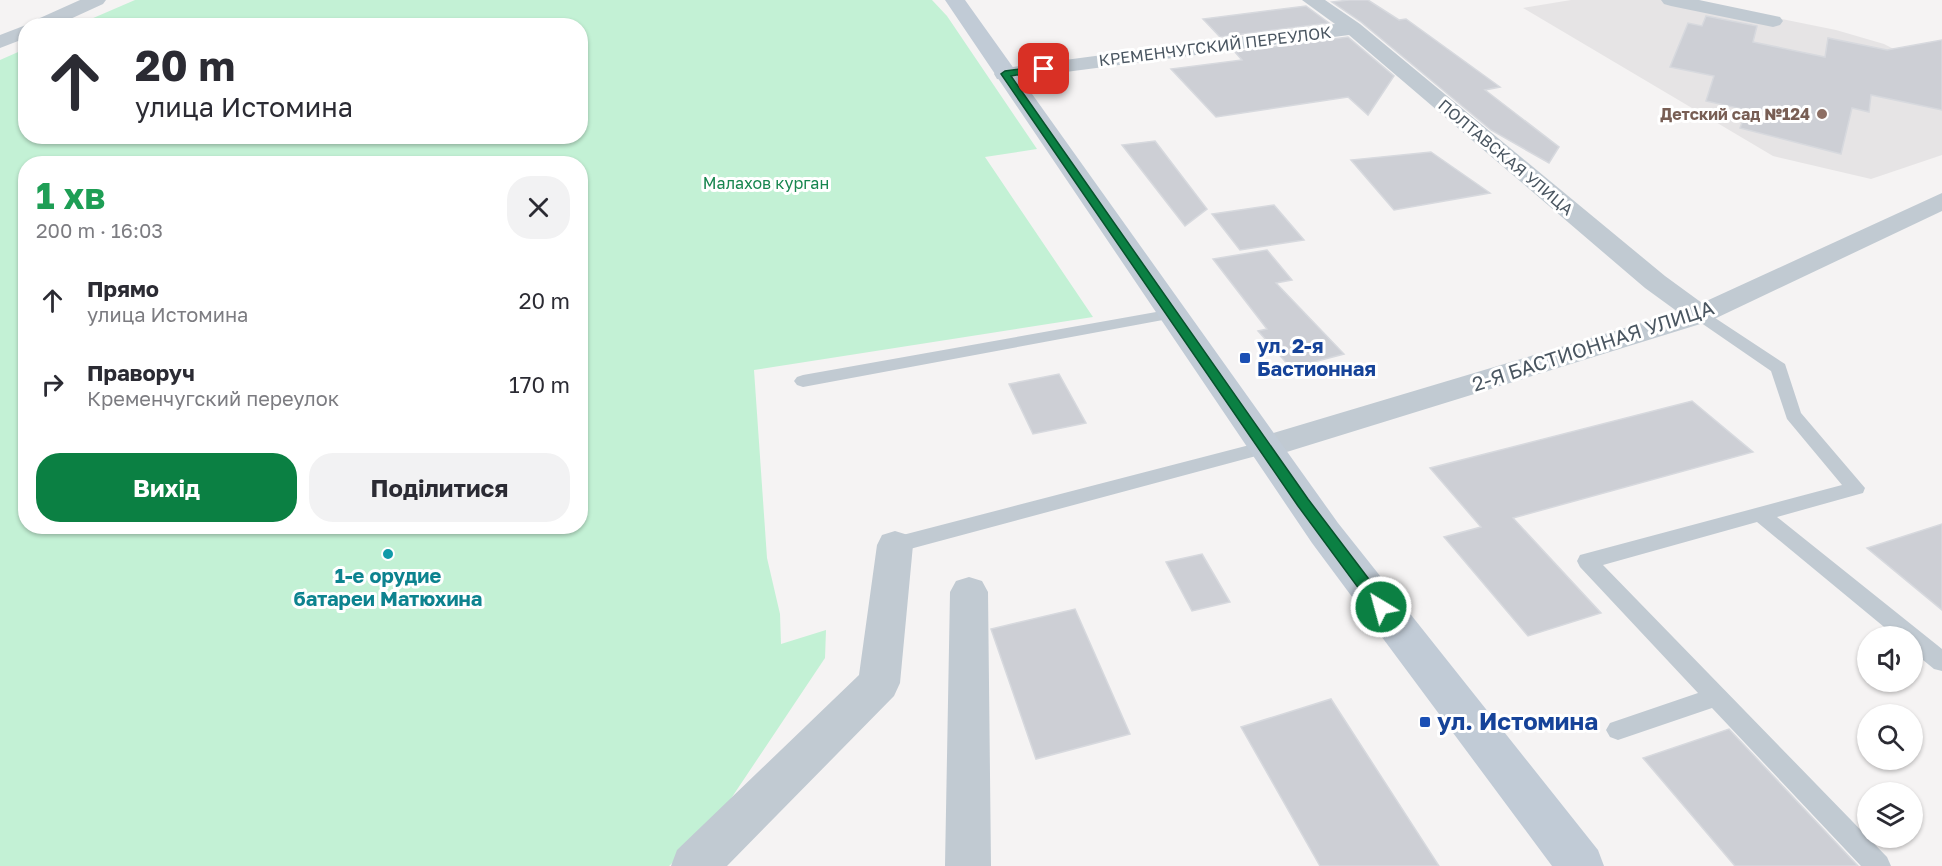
<!DOCTYPE html>
<html lang="uk">
<head>
<meta charset="utf-8">
<style>
  :root { --surface:#fff; --page:#f2f2f3; --text:#2b2b33; --muted:#7c7c81; --accent:#0b8043 }
  body { margin:0; font-family:"Golos Text",sans-serif; background:var(--page); color:var(--text); height:100vh; display:flex; flex-direction:column; font-size:22px; white-space:nowrap }
  * { box-sizing:border-box; margin:0 }
  p { font-size:20px; color:var(--muted) }
  .icon { flex:none; width:33px; height:33px; fill:none; stroke:currentColor; stroke-width:2; stroke-linecap:round; stroke-linejoin:round }
  .map { position:relative; flex:1; overflow:hidden }
  .drawer { position:absolute; left:18px; top:156px; width:570px; height:378px; display:flex; flex-direction:column; background:var(--surface); border-radius:24px; box-shadow:0 2px 4px #0004 }
  .drawer>* { flex:none }
  .banner { position:absolute; left:18px; top:18px; width:570px; height:126px; border-radius:24px; box-shadow:0 2px 4px #0004; background:#fff; color:var(--text); overflow:hidden }
  .controls { position:absolute; left:1857px; top:626px; display:grid; gap:12px }
  .controls a { display:grid; place-items:center; width:66px; height:66px; border-radius:50%; background:var(--surface); box-shadow:0 2px 4px #0004; font-size:30px }
  .pin { position:absolute; display:grid; place-items:center; width:51px; height:51px; color:#fff; margin:-26px; border-radius:12px; box-shadow:0 3px 9px #0006 }
  .me { position:absolute; width:66px; margin:-33px; rotate:323deg; stroke-linejoin:round; filter:drop-shadow(0 0 4px #0008) }
  .turn { display:flex; align-items:center; gap:21px; height:126px; padding:0 18px; font-size:27px }
  .turn .icon { width:78px; height:78px; stroke-width:2.5 }
  .turn b { display:block; font-size:42px; line-height:51px }
  .round { display:grid; place-items:center; flex:none; width:63px; height:63px; border-radius:24px; background:var(--page) }
  .headline { display:flex; align-items:center; justify-content:space-between; height:102px; padding:0 18px }
  h1 { font-size:36px; font-weight:700; line-height:45px; color:#1e9e55 }
  .action { display:flex; gap:12px; margin-top:auto; padding:12px 18px }
  .action a { flex:1; height:69px; border-radius:24px; background:var(--accent); color:#fff; font-size:24px; font-weight:700; line-height:69px; text-align:center }
  .action a+a { background:var(--page); color:var(--text) }
  ul { padding:0; list-style:none }
  li { display:flex; align-items:center; gap:18px; height:84px; padding:0 18px }
  li div { flex:1 }
  li b { display:block; font-size:22px }
  li em { font-style:normal }
  .map>svg:first-child { display:block }
  .education { fill:#e6e4e5 }
  .green { fill:#c3f1d5; fill-rule:evenodd }
  .building { fill:#cdcfd5; stroke:#d7d9de; stroke-width:1.5 }
  .lines { fill:none; stroke-linecap:round; stroke-linejoin:round }
  .service { fill:#c1cad2; fill-rule:evenodd }
  .minor { fill:#c1cad2; fill-rule:evenodd }
  .secondary { fill:#c1cbd6; fill-rule:evenodd }
  .route { fill:#0b8043; stroke:#07532c; stroke-width:1.5 }
  .education-dot { fill:#8d6e63; stroke:#fff; stroke-width:2 }
  .transit-dot { fill:#1a4fb4; stroke:#fff; stroke-width:2 }
  .culture-dot { fill:#0f9aa8; stroke:#fff; stroke-width:2 }
  .labels { text-anchor:middle; stroke-width:6; stroke-linejoin:round; paint-order:stroke }
  .far-street-label { font-size:16px; fill:#4a5661; stroke:#fff }
  .far-education-label { font-size:16px; font-weight:bold; fill:#785e54; stroke:#fff; text-anchor:end }
  .far-park-label { font-size:16px; fill:#17864f; stroke:#fff }
  .transit-label { font-size:20px; font-weight:bold; fill:#164399; stroke:#fff; text-anchor:start }
  .street-label { font-size:20px; fill:#4a5661; stroke:#fff }
  .culture-label { font-size:20px; font-weight:bold; fill:#0d838f; stroke:#fff }
  .near-transit-label { font-size:24px; font-weight:bold; fill:#164399; stroke:#fff; text-anchor:start }
</style>
</head>
<body>
<div class="map">
<svg width="1942" height="866" viewBox="0 0 1942 866">
  <rect width="100%" height="100%" fill="#f5f3f3"/>
  <!-- education -->
  <path class="education" d="M1571 0H1689L1836 30 1884 44 1942 74V155L1871 179 1773 156 1523 8Z"/>
  <!-- green -->
  <path class="green" d="M135 0H932L947 16 1037 149 985 157 1093 317 754 370 767 558 780 614 781 644 826 630 825 658 714 824 669 866H0V60L25 49 26 136H580V26L77 25ZM26 164H580V526H26Z"/>
  <!-- building -->
  <path class="building" d="M1349 0H1368L1399 20 1406 19 1500 87 1485 90 1559 147 1549 163 1491 130 1361 22 1332 2Z
    M1306 6 1329 23 1220 37 1203 19Z
    M1706 16 1757 26 1753 42 1825 57 1828 38 1887 50 1942 40V110L1871 95 1869 112 1852 108 1841 154 1740 128 1747 110 1706 101 1714 76 1670 67 1688 23 1702 26Z
    M1348 37 1394 76 1368 115 1348 97 1216 117 1171 69 1242 60 1235 52Z
    M1155 141 1207 209 1185 226 1122 145Z
    M1431 152 1490 193 1394 210 1351 160Z
    M1274 205 1304 240 1240 250 1212 214Z
    M1267 250 1292 280 1276 283 1344 354 1291 368 1258 331 1267 329 1213 259Z
    M1059 374 1086 423 1033 434 1009 384Z
    M1692 401 1753 452 1513 518 1601 613 1528 636 1444 537 1481 527 1430 468Z
    M1942 524V610L1867 548Z
    M1202 554 1230 602 1192 611 1166 562Z
    M1075 609 1130 734 1036 759 991 629Z
    M1331 699 1439 866H1320L1241 727Z
    M1729 729 1858 866H1735L1643 758Z"/>
  <g class="lines">
    <!-- service -->
    <path class="service" d="M1173 309 1181 314 1179 317 803 387 797 385 794 381 797 377 803 375Z
      M1700 310 1706 312 1785 364 1801 413 1865 488 1863 493 1777 517 1942 649V671L1934 669 1912 651V636H1895L1757 522 1603 565 1887 857 1891 866H1861L1712 708 1618 740 1610 737 1606 730 1610 723 1698 693 1580 567 1577 561 1580 555 1842 485 1787 419 1771 371 1694 318 1692 315Z
      M1265 441 1271 442 1274 447 1271 452 895 553 888 550 885 545 888 540 895 537Z"/>
    <!-- minor -->
    <path class="minor" d="M80 0H106L103 4 55 26H28L31 22Z
      M1302 0H1325L1360 24 1665 276 1702 303 1942 193V211L1710 321 1277 455 1265 459 1253 455 1248 447 1253 439 1678 312 1645 288 1349 35 1005 80 997 79 994 74 997 69 1005 68 1335 24Z
      M1661 0H1699L1780 17 1783 21 1780 25 1773 27 1671 6 1664 4Z
      M26 25 28 26H26V38L0 48V35Z
      M895 531 908 535 913 545 900 683 894 696 727 866H671L677 850 859 675 877 545 882 535Z
      M969 577 982 581 988 592 991 866H945L950 592 956 581Z"/>
    <!-- secondary -->
    <path class="secondary" d="M945 0H965L1338 523 1598 850 1604 866H1552L1312 543Z"/>
  </g>
  <!-- route -->
  <path class="route" d="M1044 66 1047 67V70L1011 76 1308 499 1387 603 1389 607 1387 612 1381 614 1376 612 1298 506 1001 74 1005 71Z"/>
  <!-- markers -->
  <circle class="education-dot" cx="1822" cy="114" r="6"/>
  <g class="transit-dot">
    <rect x="1239" y="352" width="12" height="12" rx="3"/>
    <rect x="1419" y="716" width="12" height="12" rx="3"/>
  </g>
  <circle class="culture-dot" cx="388" cy="554" r="6"/>
  <g class="labels">
    <!-- far-street labels -->
    <g class="far-street-label">
      <text transform="translate(1215 46) rotate(-7)" y="6">КРЕМЕНЧУГСКИЙ ПЕРЕУЛОК</text>
      <text transform="translate(1506 157) rotate(40)" y="6">ПОЛТАВСКАЯ УЛИЦА</text>
    </g>
    <!-- far-education labels -->
    <g class="far-education-label">
      <text x="1810" y="120">Детский сад №124</text>
    </g>
    <!-- far-park labels -->
    <g class="far-park-label">
      <text x="766" y="189">Малахов курган</text>
    </g>
    <!-- transit labels -->
    <g class="transit-label">
      <text x="1257" y="353">ул. 2-я<tspan x="1257" dy="23">Бастионная</tspan></text>
    </g>
    <!-- street labels -->
    <g class="street-label">
      <text transform="translate(1593 346) rotate(-18)" y="7">2-Я БАСТИОННАЯ УЛИЦА</text>
    </g>
    <!-- culture labels -->
    <g class="culture-label">
      <text x="388" y="583">1-е орудие<tspan x="388" dy="23">батареи Матюхина</tspan></text>
    </g>
    <!-- near-transit labels -->
    <g class="near-transit-label">
      <text x="1437" y="730">ул. Истомина</text>
    </g>
  </g>
</svg>
<div class="controls">
<a><svg class="icon" aria-label="sound" viewBox="0 0 24 24"><path d="M4 9h4l5-4v14l-5-4H4zM17 9q2 3 0 6"/></svg></a>
<a><svg class="icon" aria-label="search" viewBox="0 0 24 24"><circle cx="10" cy="10" r="6"/><path d="M15 15l6 6"/></svg></a>
<a><svg class="icon" aria-label="layers" viewBox="0 0 24 24"><path d="M12 4l9 5-9 5-9-5zM3 14l9 5 9-5"/></svg></a>
</div>
<div class="pin" style="left:1044px;top:69px;background:#d93025"><svg class="icon" aria-label="arrive" viewBox="0 0 24 24"><path d="M6 21V4h12l-3 4 3 4H6"/></svg></div>
<svg class="me" style="left:1381px;top:607px" viewBox="-20 -20 40 40"><circle r="17" fill="#0b8043" stroke="#fff" stroke-width="3"/><path d="M0-11L8 9 0 5-8 9z" fill="#fff"/></svg>
<div class="banner">
<div class="turn"><svg class="icon" aria-label="ahead" viewBox="0 0 24 24"><path d="M12 20V5M6 11l6-6 6 6"/></svg><div><b>20 m</b>улица Истомина</div></div>
</div>
<section class="drawer">
<div class="headline"><div><h1>1 хв</h1><p>200 m · 16:03</p></div><a class="round"><svg class="icon" aria-label="close" viewBox="0 0 24 24"><path d="M6 6l12 12M18 6L6 18"/></svg></a></div>
<ul>
<li><svg class="icon" aria-label="ahead" viewBox="0 0 24 24"><path d="M12 20V5M6 11l6-6 6 6"/></svg><div><b>Прямо</b><p>улица Истомина</p></div><em>20 m</em></li>
<li><svg class="icon" aria-label="right" viewBox="0 0 24 24"><path d="M7 20v-9h11M14 6l5 5-5 5"/></svg><div><b>Праворуч</b><p>Кременчугский переулок</p></div><em>170 m</em></li>
</ul>
<div class="action"><a>Вихід</a><a>Поділитися</a></div>
</section>
</div>
</body>
</html>
